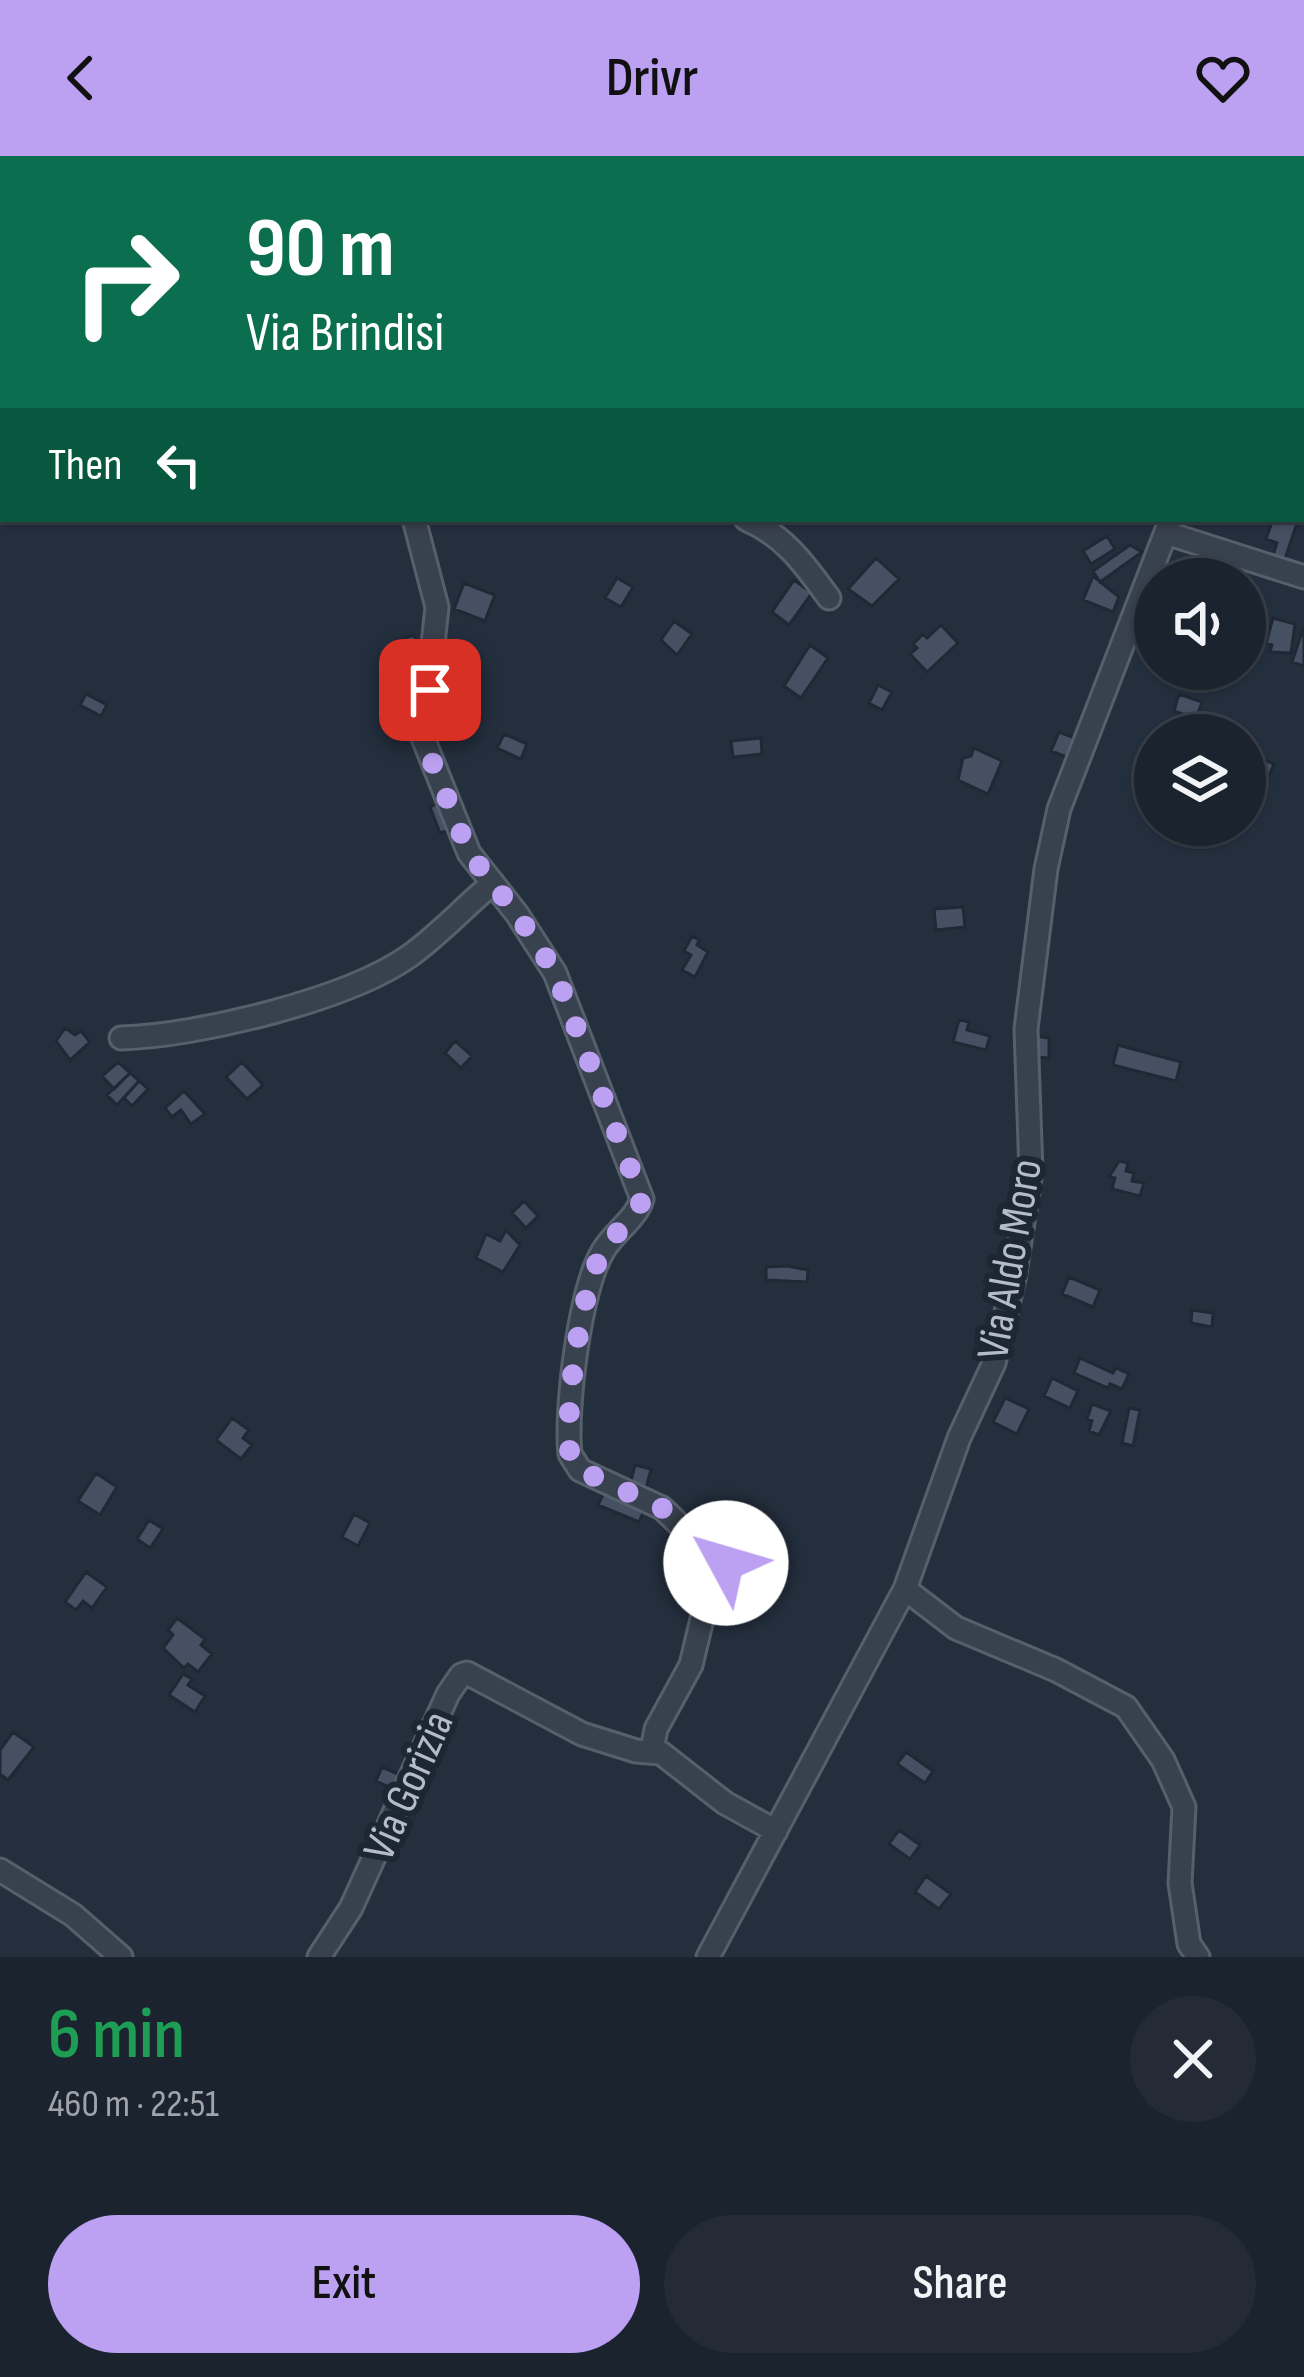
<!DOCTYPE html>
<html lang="en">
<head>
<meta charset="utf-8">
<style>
  :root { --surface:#1b232e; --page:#242b36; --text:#f1f3f6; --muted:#a0a4aa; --line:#39404a; --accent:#bca0f2 }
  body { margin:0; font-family:"Sofia Sans Condensed",sans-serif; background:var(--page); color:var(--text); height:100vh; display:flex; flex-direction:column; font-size:45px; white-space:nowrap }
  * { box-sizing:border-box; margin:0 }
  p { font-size:39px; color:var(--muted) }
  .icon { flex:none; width:66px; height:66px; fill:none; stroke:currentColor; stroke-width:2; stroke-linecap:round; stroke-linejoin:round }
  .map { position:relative; height:1801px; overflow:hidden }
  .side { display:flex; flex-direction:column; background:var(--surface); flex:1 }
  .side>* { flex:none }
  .hud { position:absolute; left:0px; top:0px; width:1305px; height:366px; box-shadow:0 3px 9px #0004,0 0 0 3px var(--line); background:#0b6e4f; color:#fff; overflow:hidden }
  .controls { position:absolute; left:1134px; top:402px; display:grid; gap:24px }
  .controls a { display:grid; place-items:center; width:132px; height:132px; border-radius:50%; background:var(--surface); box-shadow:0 3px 9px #0004,0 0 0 3px var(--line); font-size:60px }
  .pin { position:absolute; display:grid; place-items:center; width:102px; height:102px; color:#fff; margin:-51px; border-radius:24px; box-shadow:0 6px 18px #0006 }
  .me { position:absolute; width:132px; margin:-66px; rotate:309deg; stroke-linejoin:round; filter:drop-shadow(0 0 9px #0008) }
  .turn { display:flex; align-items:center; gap:42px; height:252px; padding:0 48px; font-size:54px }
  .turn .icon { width:156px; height:156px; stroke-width:2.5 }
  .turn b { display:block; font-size:84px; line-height:102px }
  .then { display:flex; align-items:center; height:114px; padding:0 48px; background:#0003; gap:24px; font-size:45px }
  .round { display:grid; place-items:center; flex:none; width:126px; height:126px; border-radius:63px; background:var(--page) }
  .head { display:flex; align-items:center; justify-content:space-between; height:204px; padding:0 48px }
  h1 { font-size:72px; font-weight:600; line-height:90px; color:#1e9e55 }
  .action { display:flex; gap:24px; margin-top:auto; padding:24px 48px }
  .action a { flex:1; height:138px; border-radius:72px; background:var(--accent); color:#111; font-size:48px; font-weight:600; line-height:138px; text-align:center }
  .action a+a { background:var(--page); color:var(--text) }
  header { display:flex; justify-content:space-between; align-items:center; height:156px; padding:0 48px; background:var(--accent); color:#111; font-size:54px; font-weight:600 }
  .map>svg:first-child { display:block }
  .building { fill:#455162; stroke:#1f2835; stroke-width:3 }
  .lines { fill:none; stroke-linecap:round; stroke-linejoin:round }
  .minor-casing { stroke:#565f6c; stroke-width:27 }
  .minor { stroke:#38414e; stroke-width:21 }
  .route { stroke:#bca0f2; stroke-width:21; stroke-dasharray:0 37.8 }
  .labels { text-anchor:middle; stroke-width:12; stroke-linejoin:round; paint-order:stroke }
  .street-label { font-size:45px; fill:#b4bcc9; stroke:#1d2633 }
</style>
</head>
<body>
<header><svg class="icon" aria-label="back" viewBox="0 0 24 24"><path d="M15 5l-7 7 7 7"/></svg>Drivr<svg class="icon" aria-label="heart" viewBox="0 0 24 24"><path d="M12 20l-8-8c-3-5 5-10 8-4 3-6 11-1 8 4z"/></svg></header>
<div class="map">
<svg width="1304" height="1801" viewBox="0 0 1304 1801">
  <rect width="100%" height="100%" fill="#242f3e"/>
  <!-- building -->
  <path class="building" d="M1273 363 1297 367 1284 406 1272 402 1277 387 1266 383Z
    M1107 380 1115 393 1091 408 1083 395Z
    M1130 389 1142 396 1100 426 1093 415Z
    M876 402 899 423 872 450 848 433Z
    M1093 420 1119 441 1113 456 1083 444Z
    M617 422 633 431 621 451 605 442Z
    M794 424 812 437 789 469 772 456Z
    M464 427 495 439 485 465 454 453Z
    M1245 448 1264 455 1254 481 1245 477Z
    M1273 462 1295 468 1291 497 1270 496 1272 489 1266 487Z
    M674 465 692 478 677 499 661 484Z
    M941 469 958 487 927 516 910 498 917 492 913 488 923 478 927 482Z
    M1304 470V510L1292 506Z
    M414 479 421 503 395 512 390 497 401 493 399 484Z
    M810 489 828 502 801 542 784 530Z
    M878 529 892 536 882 554 869 547Z
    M86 538 107 549 101 560 80 549Z
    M1179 538 1202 546 1196 563 1174 555Z
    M1059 576 1080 584 1072 603 1051 595Z
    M504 578 527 588 521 603 497 592Z
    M761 582 762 598 733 601 731 585Z
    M974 592 1002 605 988 638 958 624 963 602 971 600Z
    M1261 603 1274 608 1267 624 1254 619Z
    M443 645 450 674 440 677 430 651Z
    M963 751 965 771 936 774 934 753Z
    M692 780 699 784 697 789 708 796 695 821 682 814 691 799 684 795Z
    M959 864 969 866 967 874 990 880 986 894 953 886Z
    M65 872 75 879 81 875 90 886 70 904 56 885Z
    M1036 880 1049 882V902L1036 901Z
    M455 885 472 900 461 912 445 897Z
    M1118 889 1181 906 1176 925 1113 909Z
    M118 906 130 917 114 933 102 920Z
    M242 906 263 929 247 943 226 921Z
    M130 917 139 925 117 949 107 939Z
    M139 925 148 933 132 950 124 942Z
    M184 935 205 958 191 968 181 954 172 961 165 952Z
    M1119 1005 1128 1007 1126 1015 1134 1017 1132 1025 1144 1027 1140 1040 1112 1033 1115 1022 1109 1021Z
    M524 1045 538 1060 526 1072 512 1057Z
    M506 1074 520 1089 503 1116 476 1102 486 1078 500 1085Z
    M787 1110 808 1114 807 1126 766 1124V1111Z
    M1069 1121 1100 1134 1093 1151 1062 1138Z
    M1192 1154 1213 1157 1212 1171 1191 1167Z
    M1080 1202 1113 1217 1116 1212 1129 1218 1122 1233 1110 1228 1108 1232 1074 1217Z
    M1052 1222 1078 1235 1070 1252 1044 1240Z
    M1005 1242 1029 1253 1017 1278 993 1266Z
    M1092 1248 1111 1255 1099 1279 1089 1275 1092 1265 1087 1263Z
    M1129 1252 1140 1254 1133 1290 1122 1287Z
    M232 1262 249 1274 243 1282 252 1289 241 1303 216 1284Z
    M635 1309 651 1313 645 1337 629 1333Z
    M96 1317 117 1331 100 1359 78 1345Z
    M606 1332 649 1352 646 1359 643 1357 639 1366 598 1349Z
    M354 1358 370 1367 358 1390 342 1381Z
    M149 1364 163 1373 150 1392 137 1383Z
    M86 1416 107 1431 92 1452 83 1445 76 1454 65 1446Z
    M177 1462 205 1483 201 1489 212 1498 198 1516 188 1508 184 1512 163 1492 173 1479 168 1474Z
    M183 1518 192 1523 188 1529 205 1540 195 1556 169 1539Z
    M13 1576 34 1591 8 1624 0 1618V1594Z
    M906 1596 933 1615 925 1627 897 1608Z
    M382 1611 405 1621 398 1635 376 1625Z
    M899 1674 920 1689 910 1703 889 1688Z
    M926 1720 951 1738 939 1753 915 1736Z"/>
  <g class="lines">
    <!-- minor casing -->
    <g class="minor-casing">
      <path id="minor" d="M829 0 833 3
        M424 3V0
        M1220 3V0
        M414 363 437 451 423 582 469 697 517 758 555 817 642 1043C636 1063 614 1076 603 1095 580 1132 565 1254 570 1298L580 1314 662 1352 684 1373 720 1395 726 1407 702 1463 691 1509 656 1573 652 1594
        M746 363C785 380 805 409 829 442
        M1166 377 1304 421
        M121 882C197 880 346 844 408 801 438 780 464 751 493 727
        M905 1433 956 1472 1056 1514 1126 1551 1163 1604 1184 1651 1180 1727 1189 1788 1198 1801
        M0 1714 73 1759 121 1801
        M319 1801 351 1752 448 1538 461 1519 467 1517 582 1578 636 1595 661 1597 725 1647 776 1675
        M708 1801 905 1433 959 1282 994 1207 1014 1123 1031 1016 1026 873 1046 713 1059 653 1171 363"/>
    </g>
    <!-- minor -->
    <use href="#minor" class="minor"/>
  </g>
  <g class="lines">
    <!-- route -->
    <path class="route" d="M430 534 423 583 469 697 517 758 555 816 642 1043C636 1063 614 1076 603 1095 581 1131 564 1255 570 1298L580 1314 662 1352 684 1373 720 1395 726 1407"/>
  </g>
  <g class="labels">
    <!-- street labels -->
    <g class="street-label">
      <text transform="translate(1008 1103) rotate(-80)" y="16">Via Aldo Moro</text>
      <text transform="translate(407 1629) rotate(-66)" y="16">Via Gorizia</text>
    </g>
  </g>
</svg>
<div class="controls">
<a><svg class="icon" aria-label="sound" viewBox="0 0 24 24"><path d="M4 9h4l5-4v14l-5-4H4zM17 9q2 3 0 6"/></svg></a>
<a><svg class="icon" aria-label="layers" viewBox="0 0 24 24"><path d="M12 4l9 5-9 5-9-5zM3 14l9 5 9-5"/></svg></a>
</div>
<div class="pin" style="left:430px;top:534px;background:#d93025"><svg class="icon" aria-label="arrive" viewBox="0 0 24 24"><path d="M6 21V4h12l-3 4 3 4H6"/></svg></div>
<svg class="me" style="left:726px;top:1407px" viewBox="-20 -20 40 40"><circle r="19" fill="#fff"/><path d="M0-13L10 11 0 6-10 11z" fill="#bca0f2"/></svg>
<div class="hud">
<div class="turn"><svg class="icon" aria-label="right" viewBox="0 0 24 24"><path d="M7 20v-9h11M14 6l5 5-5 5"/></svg><div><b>90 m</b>Via Brindisi</div></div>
<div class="then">Then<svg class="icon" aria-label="left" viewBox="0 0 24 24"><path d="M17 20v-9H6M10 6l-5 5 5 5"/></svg></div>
</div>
</div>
<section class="side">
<div class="head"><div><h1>6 min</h1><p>460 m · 22:51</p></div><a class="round"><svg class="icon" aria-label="close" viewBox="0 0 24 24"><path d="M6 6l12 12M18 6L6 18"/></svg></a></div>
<div class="action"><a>Exit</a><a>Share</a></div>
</section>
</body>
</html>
